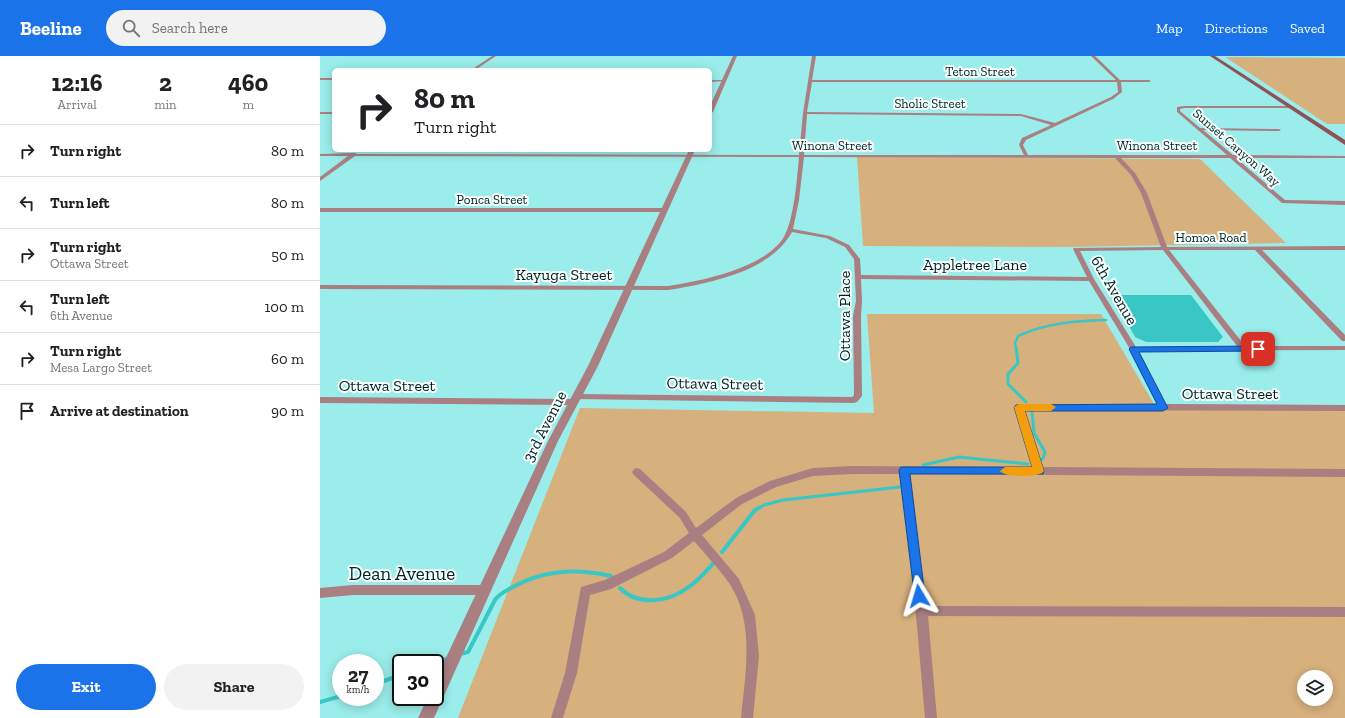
<!DOCTYPE html>
<html lang="en">
<head>
<meta charset="utf-8">
<style>
  :root { --surface:#fff; --page:#f2f2f2; --text:#202124; --muted:#757577; --line:#e0e0e0; --accent:#1a73e8 }
  body { margin:0; font-family:"Zilla Slab",serif; background:var(--page); color:var(--text); height:100vh; display:flex; flex-direction:column; font-size:15px; white-space:nowrap }
  * { box-sizing:border-box; margin:0 }
  p { font-size:13px; color:var(--muted) }
  .icon { flex:none; width:22px; height:22px; fill:none; stroke:currentColor; stroke-width:2; stroke-linecap:round; stroke-linejoin:round }
  .map { position:relative; flex:1; overflow:hidden }
  .side { display:flex; flex-direction:column; background:var(--surface); width:320px }
  .side>* { flex:none }
  .guide { position:absolute; left:12px; top:12px; width:380px; height:84px; border-radius:6px; box-shadow:0 2px 10px #0003; background:#fff; color:var(--text); overflow:hidden }
  .controls { position:absolute; left:977px; top:614px; display:grid; gap:8px }
  .controls a { display:grid; place-items:center; width:36px; height:36px; border-radius:50%; background:var(--surface); box-shadow:0 2px 10px #0003; font-size:20px }
  .speed { position:absolute; left:12px; top:598px; display:flex; gap:8px; font-size:20px; font-weight:700; text-align:center }
  .speed>* { display:grid; place-content:center; width:52px; height:52px; border-radius:50%; background:var(--surface); box-shadow:0 2px 10px #0003; line-height:1 }
  .speed small { font-size:10px; font-weight:400 }
  .speed .limit { border:2px solid #111; border-radius:6px; background:#fff; color:#111 }
  .pin { position:absolute; display:grid; place-items:center; width:34px; height:34px; color:#fff; margin:-17px; border-radius:8px; box-shadow:0 2px 6px #0006 }
  .me { position:absolute; width:44px; margin:-22px; rotate:353deg; stroke-linejoin:round; filter:drop-shadow(0 0 3px #0008) }
  .turn { display:flex; align-items:center; gap:14px; height:84px; padding:0 16px; font-size:18px }
  .turn .icon { width:52px; height:52px; stroke-width:2.5 }
  .turn b { display:block; font-size:28px; line-height:34px }
  .eta { display:flex; justify-content:space-evenly; align-items:center; height:68px; text-align:center }
  .eta b { font-size:24px; font-weight:700; line-height:28px }
  .action { display:flex; gap:8px; margin-top:auto; padding:8px 16px }
  .action a { flex:1; height:46px; border-radius:24px; background:var(--accent); color:#fff; font-size:16px; font-weight:700; line-height:46px; text-align:center }
  .action a+a { background:var(--page); color:var(--text) }
  ul { padding:0; list-style:none }
  li { display:flex; align-items:center; gap:12px; height:52px; padding:0 16px; border-top:1px solid var(--line) }
  li div { flex:1 }
  li b { display:block; font-size:15px }
  li em { font-style:normal }
  header { display:flex; align-items:center; gap:24px; box-sizing:border-box; height:56px; padding:0 20px; background:var(--accent); color:#fff }
  header strong { font-size:19px }
  nav { display:flex; gap:22px; margin-inline-start:auto; font-size:14px }
  .search { width:280px; height:36px; background:var(--page); display:flex; align-items:center; gap:10px; box-sizing:border-box; padding:0 14px; border-radius:22px; color:var(--muted); font-size:15px }
  main { display:flex; flex:1; min-height:0 }
  .map>svg:first-child { display:block }
  .green { fill:#d6b07d; fill-rule:evenodd }
  .water { fill:#38c7c5 }
  .lines { fill:none; stroke-linecap:round; stroke-linejoin:round }
  .stream-far2 { stroke:#38c7c5; stroke-width:2.5 }
  .stream-far1 { stroke:#38c7c5; stroke-width:3 }
  .stream { stroke:#38c7c5; stroke-width:4 }
  .minor { fill:#a97f82; fill-rule:evenodd }
  .tertiary { fill:#a97f82; fill-rule:evenodd }
  .secondary { fill:#8d5258; fill-rule:evenodd }
  .route { fill:#1a73e8; stroke:#114b97 }
  .slow { fill:#f59e0b }
  .labels { text-anchor:middle; stroke-width:4; stroke-linejoin:round; paint-order:stroke }
  .far-street-label { font-size:13px; fill:#001f1e; stroke:#f6fefe }
  .street-label { font-size:16px; fill:#001f1e; stroke:#f6fefe }
  .near-street-label { font-size:19px; fill:#001f1e; stroke:#f6fefe }
</style>
</head>
<body>
<header>
<strong>Beeline</strong>
<div class="search"><svg class="icon" aria-label="search" viewBox="0 0 24 24"><circle cx="10" cy="10" r="6"/><path d="M15 15l6 6"/></svg>Search here</div>
<nav><a>Map</a><a>Directions</a><a>Saved</a></nav>
</header>
<main>
<section class="side">
<div class="eta">
<div><b>12:16</b><p>Arrival</p></div>
<div><b>2</b><p>min</p></div>
<div><b>460</b><p>m</p></div>
</div>
<ul>
<li><svg class="icon" aria-label="right" viewBox="0 0 24 24"><path d="M7 20v-9h11M14 6l5 5-5 5"/></svg><div><b>Turn right</b></div><em>80 m</em></li>
<li><svg class="icon" aria-label="left" viewBox="0 0 24 24"><path d="M17 20v-9H6M10 6l-5 5 5 5"/></svg><div><b>Turn left</b></div><em>80 m</em></li>
<li><svg class="icon" aria-label="right" viewBox="0 0 24 24"><path d="M7 20v-9h11M14 6l5 5-5 5"/></svg><div><b>Turn right</b><p>Ottawa Street</p></div><em>50 m</em></li>
<li><svg class="icon" aria-label="left" viewBox="0 0 24 24"><path d="M17 20v-9H6M10 6l-5 5 5 5"/></svg><div><b>Turn left</b><p>6th Avenue</p></div><em>100 m</em></li>
<li><svg class="icon" aria-label="right" viewBox="0 0 24 24"><path d="M7 20v-9h11M14 6l5 5-5 5"/></svg><div><b>Turn right</b><p>Mesa Largo Street</p></div><em>60 m</em></li>
<li><svg class="icon" aria-label="arrive" viewBox="0 0 24 24"><path d="M6 21V4h12l-3 4 3 4H6"/></svg><div><b>Arrive at destination</b></div><em>90 m</em></li>
</ul>
<div class="action"><a>Exit</a><a>Share</a></div>
</section>
<div class="map">
<svg width="1025" height="662" viewBox="0 0 1025 662">
  <rect width="100%" height="100%" fill="#9aedea"/>
  <!-- green -->
  <path class="green" d="M905 1 1025 2V68H1007Z
    M537 101 880 103 966 187 747 191 543 190Z
    M547 258H781L834 348 1025 350V662H138L260 352 554 357ZM984 621H1006V643H984Z"/>
  <!-- water -->
  <path class="water" d="M792 239H871L903 281 898 286H826L815 281Z"/>
  <g class="lines">
    <!-- stream-far2 -->
    <path class="stream-far2" d="M696 292 695 287 698 280C726 267 755 265 786 264"/>
    <!-- stream-far1 -->
    <path class="stream-far1" d="M696 291 698 307 688 318V328L706 346
      M712 356 714 377 725 396 723 402 718 407
      M603 409 639 401 708 408
      M437 453 444 449 463 444 580 431"/>
    <!-- stream -->
    <path class="stream" d="M402 496 435 454 439 452
      M300 532C319 551 350 546 370 530 380 523 388 513 396 504
      M140 598 148 596 175 544C180 537 186 535 193 531 223 514 257 512 291 520
      M115 607 127 603
      M55 628 81 619
      M0 646 21 640"/>
    <!-- minor -->
    <path class="minor" d="M172 0H176L155 14H151Z
      M492 0H496L492 24H796L771 0H775L800 24H829L831 25 829 26H801L802 36 793 43 706 84 703 89 708 99H907L857 56V51L864 50H970L971 52H864L860 53V55L880 72 959 73 961 74 959 75 883 74 913 99 1025 100V102H916L965 144 1025 145V149L962 147 910 102H801L815 117 827 137 847 191 1025 190V194H942L1025 279V285H1022L935 194H849L925 290H1025V294L819 295 845 348 1025 349V355L704 354 722 411 1025 413V421L590 418 606 550 1025 551V561L608 560 617 662H605L597 570 581 418H532L493 420 456 431 422 448 382 479 419 523 435 559 439 600 433 662H421C425 619 435 569 411 530 401 515 386 499 374 485L352 502 291 533 270 539 257 617 243 662H231L245 617 261 531 285 524 344 496 369 477 360 462 314 419 312 416 314 413 317 412 320 413 366 456 376 472 416 442 450 425 493 412 532 410 713 411 695 351 696 349 699 348H837L810 293 769 225 541 223 542 245 541 260 542 340 537 346 534 347 254 343 253 341 254 339 257 338 532 341 534 339 533 260 536 245 534 203 525 191 506 182 472 176C450 216 389 227 348 234L0 233V229L348 230C382 225 440 213 462 184 474 167 477 123 479 101L35 100 0 125V121L28 100H0V98L35 97 37 98 479 99 483 57ZM492 26H797L798 36 791 41 735 67 701 58 487 56ZM487 58 701 60 731 69 702 82 699 89 704 99H484ZM484 101 795 102 811 119 821 137 841 191 754 192 753 193 767 221 541 219 540 203 529 189 510 180 473 173 479 144ZM843 194 917 290 816 291 774 223 760 195Z
      M0 22H14V24H0Z
      M390 24H404L406 25 390 26Z
      M0 56H14V58H0Z
      M0 152H344L347 154 344 156H0Z
      M0 341 253 343 257 346 253 349 0 347Z
      M33 529H163L167 530 168 534 167 538 163 539H33L0 542V532Z"/>
    <!-- tertiary -->
    <path class="tertiary" d="M413 0H417L393 56 390 58V50Z
      M369 94H375L278 310 238 385 114 662H98L108 641H115V625L228 385 268 310Z"/>
    <!-- secondary -->
    <path class="secondary" d="M890 0H895L1025 84V89Z"/>
  </g>
  <!-- route -->
  <path class="route" d="M938 290 941 291V295L819 296 848 352 843 355H705L724 415 723 418H590L605 540 604 544 599 546 595 544 579 414 581 411H712L694 351 696 349 837 348 809 293 811 291Z"/>
  <!-- slow -->
  <path class="slow" d="M699 348H731L736 351 731 355H705L724 415C721 422 683 421 680 415L685 411H712L694 351Z"/>
  <g class="labels">
    <!-- far-street labels -->
    <g class="far-street-label">
      <text x="660" y="20">Teton Street</text>
      <text x="610" y="52">Sholic Street</text>
      <text x="512" y="94">Winona Street</text>
      <text x="837" y="94">Winona Street</text>
      <text transform="translate(917 91) rotate(41)" y="5">Sunset Canyon Way</text>
      <text x="172" y="148">Ponca Street</text>
      <text x="891" y="186">Homoa Road</text>
    </g>
    <!-- street labels -->
    <g class="street-label">
      <text x="655" y="214">Appletree Lane</text>
      <text x="244" y="224">Kayuga Street</text>
      <text transform="translate(795 234) rotate(60)" y="6">6th Avenue</text>
      <text transform="translate(524 260) rotate(-90)" y="6">Ottawa Place</text>
      <text transform="translate(395 327) rotate(1)" y="6">Ottawa Street</text>
      <text x="67" y="335">Ottawa Street</text>
      <text x="910" y="343">Ottawa Street</text>
      <text transform="translate(224 370) rotate(-63)" y="6">3rd Avenue</text>
    </g>
    <!-- near-street labels -->
    <g class="near-street-label">
      <text x="82" y="524">Dean Avenue</text>
    </g>
  </g>
</svg>
<div class="controls">
<a><svg class="icon" aria-label="layers" viewBox="0 0 24 24"><path d="M12 4l9 5-9 5-9-5zM3 14l9 5 9-5"/></svg></a>
</div>
<div class="speed"><div>27<small>km/h</small></div><div class="limit">30</div></div>
<div class="pin" style="left:938px;top:293px;background:#d93025"><svg class="icon" aria-label="arrive" viewBox="0 0 24 24"><path d="M6 21V4h12l-3 4 3 4H6"/></svg></div>
<svg class="me" style="left:599px;top:540px" viewBox="-20 -20 40 40"><path d="M0-17L14 15 0 8-14 15z" fill="#1a73e8" stroke="#fff" stroke-width="4"/></svg>
<div class="guide">
<div class="turn"><svg class="icon" aria-label="right" viewBox="0 0 24 24"><path d="M7 20v-9h11M14 6l5 5-5 5"/></svg><div><b>80 m</b>Turn right</div></div>
</div>
</div>
</main>
</body>
</html>
